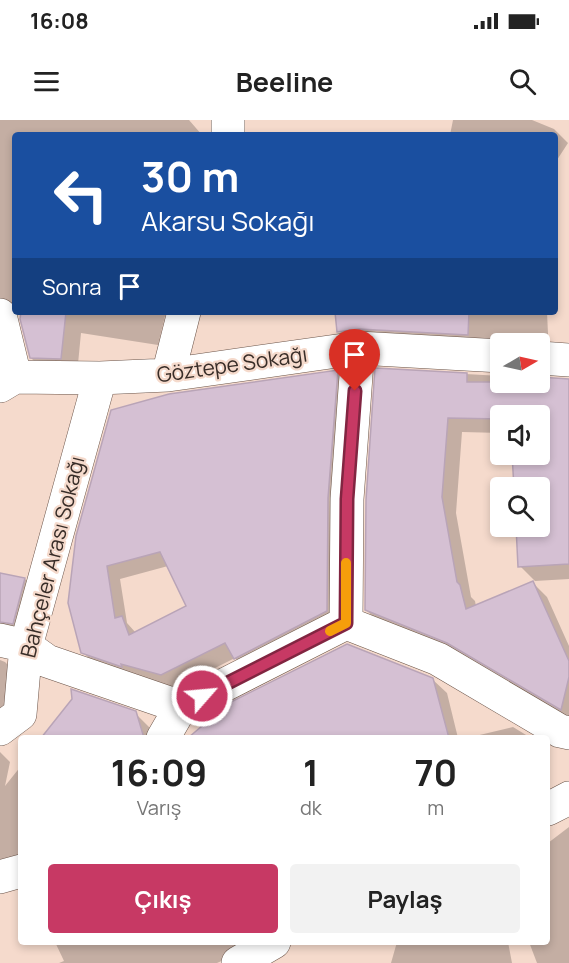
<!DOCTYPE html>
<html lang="tr">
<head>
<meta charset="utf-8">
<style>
  :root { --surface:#fff; --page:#f2f2f2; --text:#222; --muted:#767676; --accent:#c73964 }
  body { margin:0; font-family:Manrope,sans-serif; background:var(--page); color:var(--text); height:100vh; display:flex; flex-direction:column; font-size:22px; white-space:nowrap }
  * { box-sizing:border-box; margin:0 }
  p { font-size:20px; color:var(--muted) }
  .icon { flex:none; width:33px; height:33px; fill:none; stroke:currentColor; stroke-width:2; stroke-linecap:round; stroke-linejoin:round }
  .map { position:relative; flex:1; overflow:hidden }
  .sheet { position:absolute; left:18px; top:615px; width:532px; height:210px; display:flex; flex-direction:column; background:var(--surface); border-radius:6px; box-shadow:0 3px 9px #0003 }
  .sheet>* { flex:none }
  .hud { position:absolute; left:12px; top:12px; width:546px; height:183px; border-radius:6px; box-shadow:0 3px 9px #0003; background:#1a4fa0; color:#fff; overflow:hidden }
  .needle { width:39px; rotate:81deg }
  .buttons { position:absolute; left:490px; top:213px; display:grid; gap:12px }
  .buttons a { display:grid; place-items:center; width:60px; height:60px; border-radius:6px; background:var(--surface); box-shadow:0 3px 9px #0003; font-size:30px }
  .pin { position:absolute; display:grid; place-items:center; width:51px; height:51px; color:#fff; margin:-62px -26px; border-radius:50% 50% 50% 0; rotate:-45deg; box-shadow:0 0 6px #0007 }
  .pin .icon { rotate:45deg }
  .me { position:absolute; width:66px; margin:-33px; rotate:63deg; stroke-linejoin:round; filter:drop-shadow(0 0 4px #0008) }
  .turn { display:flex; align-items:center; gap:21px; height:126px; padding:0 30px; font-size:27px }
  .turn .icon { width:78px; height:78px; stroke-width:2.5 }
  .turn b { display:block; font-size:42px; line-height:51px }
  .then { display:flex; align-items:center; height:57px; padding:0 30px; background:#0003; gap:12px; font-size:22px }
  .eta { display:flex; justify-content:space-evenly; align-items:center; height:102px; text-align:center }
  .eta b { font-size:36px; font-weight:700; line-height:42px }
  .button { display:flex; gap:12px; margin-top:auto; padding:12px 30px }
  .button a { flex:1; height:69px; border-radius:6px; background:var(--accent); color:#fff; font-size:24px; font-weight:700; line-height:69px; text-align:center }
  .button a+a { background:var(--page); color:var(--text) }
  .status { display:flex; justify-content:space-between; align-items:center; height:42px; padding:0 30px; background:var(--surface); direction:ltr }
  .status svg { height:16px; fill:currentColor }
  header { display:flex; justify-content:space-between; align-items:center; height:78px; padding:0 30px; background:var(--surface); font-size:27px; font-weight:700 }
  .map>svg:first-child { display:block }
  .shadow { fill:#0003; fill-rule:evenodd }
  .building { fill:#d5c0d3; stroke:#b9a4b7; stroke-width:1.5; fill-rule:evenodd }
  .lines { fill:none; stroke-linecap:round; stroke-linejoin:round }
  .street-casing { stroke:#6b5449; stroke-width:34 }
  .street { stroke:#fff; stroke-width:33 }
  .route-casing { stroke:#812541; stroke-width:15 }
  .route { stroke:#c73964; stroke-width:10 }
  .slow { stroke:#f59e0b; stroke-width:10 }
  .labels { text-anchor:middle; stroke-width:4.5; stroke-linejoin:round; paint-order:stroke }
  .street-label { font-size:21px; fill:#382d28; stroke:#f5dacc }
</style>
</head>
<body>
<div class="status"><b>16:08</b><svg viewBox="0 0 49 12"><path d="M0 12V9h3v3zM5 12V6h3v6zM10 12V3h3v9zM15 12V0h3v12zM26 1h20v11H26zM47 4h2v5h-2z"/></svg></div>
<header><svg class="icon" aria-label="menu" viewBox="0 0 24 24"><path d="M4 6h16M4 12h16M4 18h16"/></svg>Beeline<svg class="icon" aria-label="search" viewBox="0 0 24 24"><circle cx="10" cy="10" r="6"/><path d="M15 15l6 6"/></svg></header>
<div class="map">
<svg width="569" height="843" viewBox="0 0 569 843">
  <rect width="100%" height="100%" fill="#f5dacc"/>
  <!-- shadow -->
  <path class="shadow" d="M0 0H189L202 15H15V192H166L158 225 81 213 77 254H47L31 238 20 192H11L0 202Z
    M453 0H532L554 9 568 23 555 43V15H450Z
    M337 192H547L549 235 540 224 353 226 339 211Z
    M377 249 501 256V262H540V258L569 260V459L535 461 520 446 540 406V296H501V313L462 312 456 393 471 477 475 481 476 486 532 462 547 477 569 526V599L381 504 366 490Z
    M337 251 350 265 340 505 248 552 235 538 175 568 96 546 83 532 77 416ZM168 446 188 487 136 513 127 503 120 459Z
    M0 454 25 459 38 473 26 517 0 521Z
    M0 540 5 542 19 556 0 611Z
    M432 559 447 573 458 618H191Z
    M135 593 149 607 153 618H43Z
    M513 607 531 618H467Z
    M0 632 10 642 5 666 21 646V749L0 758Z
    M569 707V843H537L529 822H548V723Z
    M55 822H264L217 843H59L64 841Z
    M397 822H508L512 843H391Z"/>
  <!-- building -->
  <path class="building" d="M21 192H66L61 239 30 238 20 199Z
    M335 192H469L468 215 359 209 337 212Z
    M375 248 467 253V262H540V257L569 259V444L518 447 516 406H540V368H514L512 334H540V296H501V299L448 298 442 377 457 462 460 465 466 489 533 461 569 541V557L561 590 447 523 365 490 366 380Z
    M338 250 328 378 327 491 234 539 225 523 161 555 121 544 122 547 81 533 68 483 76 416 111 290 169 274ZM160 432 186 486 129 515 122 496 115 498 107 446Z
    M0 453 25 458 13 504 0 502Z
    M347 524 433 558 449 618H188L229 583Z
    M71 569 136 591 144 618H41L72 579Z"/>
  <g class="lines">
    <!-- street casing -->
    <g class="street-casing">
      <path id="street" d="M228 15V0
        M0 195 15 257
        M540 238 569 240
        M168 255 184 192
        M0 266 15 257 100 258 168 255 358 228 501 236
        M346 503 347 379 358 228
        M0 520 26 526 47 541 181 587
        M0 609 20 594 26 526 100 258
        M163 618 181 587 346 503 438 539 560 611 569 613
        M548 689 569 678
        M0 757 21 751
        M238 843 274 822"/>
    </g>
    <!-- street -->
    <use href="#street" class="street"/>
  </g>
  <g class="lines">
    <!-- route casing -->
    <g class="route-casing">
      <path id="route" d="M202 576 346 503 347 379 355 271"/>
    </g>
    <!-- route -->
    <use href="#route" class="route"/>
    <!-- slow -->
    <path class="slow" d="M330 511 346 503V443"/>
  </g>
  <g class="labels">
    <!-- street labels -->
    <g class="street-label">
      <text transform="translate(232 245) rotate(-8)" y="7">Göztepe Sokağı</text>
      <text transform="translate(53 437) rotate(-76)" y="7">Bahçeler Arası Sokağı</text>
    </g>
  </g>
</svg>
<div class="buttons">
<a><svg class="needle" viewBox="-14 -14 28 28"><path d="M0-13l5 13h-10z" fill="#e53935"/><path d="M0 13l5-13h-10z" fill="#767676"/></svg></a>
<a><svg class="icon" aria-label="sound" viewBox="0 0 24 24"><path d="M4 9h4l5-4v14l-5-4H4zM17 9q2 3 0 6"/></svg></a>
<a><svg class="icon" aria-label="search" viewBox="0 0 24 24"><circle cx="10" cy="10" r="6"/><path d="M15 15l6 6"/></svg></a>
</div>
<div class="pin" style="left:355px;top:271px;background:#d93025"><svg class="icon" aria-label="arrive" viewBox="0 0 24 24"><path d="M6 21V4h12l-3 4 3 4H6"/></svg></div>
<svg class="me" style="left:202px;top:576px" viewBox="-20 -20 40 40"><circle r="17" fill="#c73964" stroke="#fff" stroke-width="3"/><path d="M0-11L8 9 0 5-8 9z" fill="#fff"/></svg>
<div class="hud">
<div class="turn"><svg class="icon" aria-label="left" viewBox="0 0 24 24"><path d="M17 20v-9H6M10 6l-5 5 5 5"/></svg><div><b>30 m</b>Akarsu Sokağı</div></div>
<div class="then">Sonra<svg class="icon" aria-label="arrive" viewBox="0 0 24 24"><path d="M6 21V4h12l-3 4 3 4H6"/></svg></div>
</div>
<section class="sheet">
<div class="eta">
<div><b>16:09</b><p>Varış</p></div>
<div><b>1</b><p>dk</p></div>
<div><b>70</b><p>m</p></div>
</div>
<div class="button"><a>Çıkış</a><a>Paylaş</a></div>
</section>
</div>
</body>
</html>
